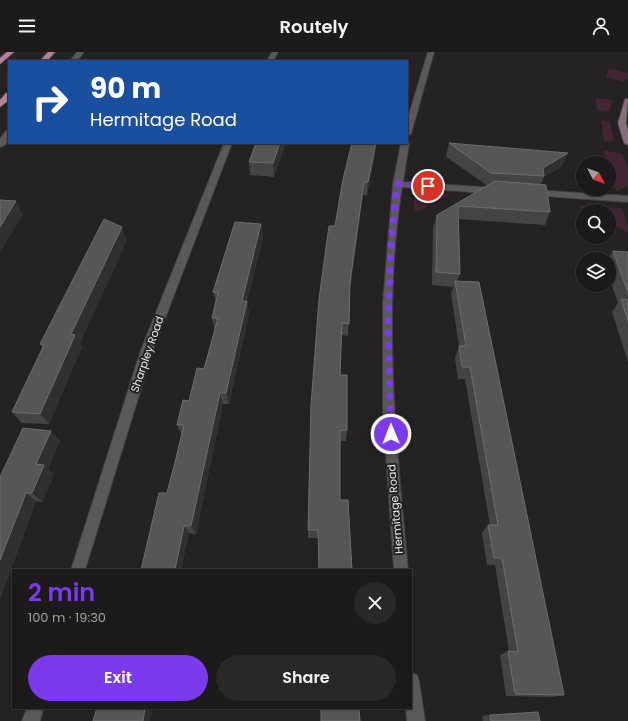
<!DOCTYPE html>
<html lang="en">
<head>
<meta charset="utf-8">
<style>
  :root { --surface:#1c1a1a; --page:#292727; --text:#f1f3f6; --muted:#a0a1a2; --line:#3a3839; --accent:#7c3aed }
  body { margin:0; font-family:Poppins,sans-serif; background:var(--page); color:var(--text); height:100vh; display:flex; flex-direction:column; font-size:15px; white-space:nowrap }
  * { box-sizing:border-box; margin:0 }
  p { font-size:13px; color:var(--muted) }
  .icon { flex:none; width:22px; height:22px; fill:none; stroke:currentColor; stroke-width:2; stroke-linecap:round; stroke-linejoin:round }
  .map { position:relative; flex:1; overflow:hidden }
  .side { position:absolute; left:12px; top:517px; width:400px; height:140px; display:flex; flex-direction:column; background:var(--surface); border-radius:0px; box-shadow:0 1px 3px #0004,0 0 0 1px var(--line) }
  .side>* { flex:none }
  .hud { position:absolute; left:8px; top:8px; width:400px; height:84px; border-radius:0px; box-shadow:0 1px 3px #0004,0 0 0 1px var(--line); background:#1a4fa0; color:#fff; overflow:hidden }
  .needle { width:26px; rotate:132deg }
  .fabs { position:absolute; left:576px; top:104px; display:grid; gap:8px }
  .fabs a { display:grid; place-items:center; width:40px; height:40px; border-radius:50%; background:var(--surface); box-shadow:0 1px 3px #0004,0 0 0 1px var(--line); font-size:20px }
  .pin { position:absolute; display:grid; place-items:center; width:34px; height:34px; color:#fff; margin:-17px; border:2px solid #fff; border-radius:50%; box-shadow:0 1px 4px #0007 }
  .me { position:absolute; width:44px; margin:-22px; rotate:359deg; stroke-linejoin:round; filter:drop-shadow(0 0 3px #0008) }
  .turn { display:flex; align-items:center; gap:14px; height:84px; padding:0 16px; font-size:18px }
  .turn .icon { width:52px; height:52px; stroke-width:2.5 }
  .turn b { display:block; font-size:28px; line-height:34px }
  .round { display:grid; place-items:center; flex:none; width:42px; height:42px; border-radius:21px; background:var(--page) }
  .summary { display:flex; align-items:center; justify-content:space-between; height:68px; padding:0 16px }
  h1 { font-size:24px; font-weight:600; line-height:30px; color:var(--accent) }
  .action { display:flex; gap:8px; margin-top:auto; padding:8px 16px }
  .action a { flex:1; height:46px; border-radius:24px; background:var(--accent); color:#fff; font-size:16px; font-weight:600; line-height:46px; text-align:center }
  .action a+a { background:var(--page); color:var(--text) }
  header { display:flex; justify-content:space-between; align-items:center; height:52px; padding:0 16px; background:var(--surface); font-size:18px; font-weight:600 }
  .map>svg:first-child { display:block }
  .green { fill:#422433 }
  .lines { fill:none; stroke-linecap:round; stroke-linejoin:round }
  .street-casing { stroke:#3f3d3e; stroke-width:2 }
  .secondary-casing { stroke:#3f3d3e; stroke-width:2 }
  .primary-casing { stroke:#3f3d3e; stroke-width:2 }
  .street { fill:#5b5859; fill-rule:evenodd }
  .secondary { fill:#896c7a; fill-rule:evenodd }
  .primary { fill:#b6819b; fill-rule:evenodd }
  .wall { fill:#464345 }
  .shaded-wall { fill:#322f30 }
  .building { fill:#585557; stroke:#6f6c6e }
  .route { stroke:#7c3aed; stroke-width:7; stroke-dasharray:0 12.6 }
  .labels { text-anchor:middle; stroke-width:4; stroke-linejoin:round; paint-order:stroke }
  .street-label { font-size:11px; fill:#ebe9ea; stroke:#252223 }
</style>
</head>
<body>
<header><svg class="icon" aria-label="menu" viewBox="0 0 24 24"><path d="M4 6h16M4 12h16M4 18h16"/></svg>Routely<svg class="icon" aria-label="person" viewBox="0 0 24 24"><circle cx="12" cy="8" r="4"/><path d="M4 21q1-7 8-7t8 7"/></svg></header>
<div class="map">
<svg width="628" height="669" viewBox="0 0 628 669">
  <rect width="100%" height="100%" fill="#252223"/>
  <!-- green -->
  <path class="green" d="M609 16 628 21V27L623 30 606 25Z
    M596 46 613 48 609 60 597 59Z
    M601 68 609 69 615 90 604 89Z
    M603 98 622 102 628 114V134L617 139 616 136H609V111H604L607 109Z
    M418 141H422L451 142 414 161V147Z
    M578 154 622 156 628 174V181L609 170V159H588Z"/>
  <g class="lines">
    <!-- street casing -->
    <g class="street-casing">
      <path id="street" d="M77 0H84L77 9H70Z
        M272 0H278L273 9H267Z
        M428 0H434L411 82 407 84V69Z
        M6 79H9C9 85 8 94 0 95V87Z
        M407 89 409 91 403 130 498 136 502 139 498 142 402 135C382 261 396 392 408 518H394L383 358V250L393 132 401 91H407Z
        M224 91H232L153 298 85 518H71L141 298Z
        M532 138 628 144V150L529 143 528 141Z
        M411 621 417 623 419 629 425 669H407L406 656H411Z
        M27 656H43L40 669H22Z"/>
    </g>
    <!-- secondary casing -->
    <g class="secondary-casing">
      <path id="secondary" d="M625 47H628L626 71 628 78V93L624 91 618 71Z"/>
    </g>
    <!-- primary casing -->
    <g class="primary-casing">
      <path id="primary" d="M7 0H14L0 12V6Z
        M48 0H55L47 9H40Z
        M6 41H9V48L0 55V48Z"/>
    </g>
    <!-- street -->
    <use href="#street" class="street"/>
    <!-- secondary -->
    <use href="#secondary" class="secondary"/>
    <!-- primary -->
    <use href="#primary" class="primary"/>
  </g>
  <!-- wall -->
  <path class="wall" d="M256 91H286L274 125 250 123 249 110Z
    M449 91 562 114 544 125 541 132 550 160 545 173 458 167 460 222 457 229 564 643 553 645 506 644 500 603 509 599 495 513H487L482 481 488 473H490L465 327H458L455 306 459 294 451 242 453 235 432 233 433 176 437 163 488 134 446 105Z
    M375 102 367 143H363L350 238 348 284 341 283 340 323 347 378 346 389H340L318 486H308V478L335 174Z
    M261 172 263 185 247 249 249 262 229 352H223L196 482 189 481 181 518H141L167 441 182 383 177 373 204 317 215 278 212 266 216 250 213 240Z
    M127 188 80 291 82 295 49 372 22 371 12 360 43 296 40 292Z
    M613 199 628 200V310L612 260 618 251 609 224V207H608Z
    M60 389 48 417 54 422 42 450 36 449 0 547V425Z
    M490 663 540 669H483L482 664Z"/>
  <!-- shaded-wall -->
  <path class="shaded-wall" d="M280 91H286L274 125 273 111Z
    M377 91 375 102 367 143 368 130Z
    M568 101 562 114 544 125V124L543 116Z
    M364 130 363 143 349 243 350 230Z
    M16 149 23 162 0 201V175Z
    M261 172 263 185 244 261 242 249Z
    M122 175 127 188 80 291 82 295 49 372 40 362 71 282Z
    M247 249 249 262 229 352 226 341Z
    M220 341 223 352 196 482 191 474Z
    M51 379 60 389 48 417 54 422 42 450 32 441 36 412Z
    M26 441 36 449 0 547V508Z
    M184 474 189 481 181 518H175Z
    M145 656H153L150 669H143Z"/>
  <!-- building -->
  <path class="building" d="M256 91H280L273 111 249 110Z
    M352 91H376L368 130H364L350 230 349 272 342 271 340 323H347V378L340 379V448H348L352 518H319L318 478H308L311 353 319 247 329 174H335L343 127Z
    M449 91 568 101 543 116 544 124 491 121Z
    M495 129 546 133 550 160 458 154 460 222 436 220 437 163Z
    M0 148 16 149 0 175Z
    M104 167 122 175 71 282 75 283 40 362 12 360 44 293 40 292Z
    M235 170 261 172 242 249H247L226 341H220L191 474H184L175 518H141L159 441H167L176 406 184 373H177L183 348 189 349 197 316 204 317 218 266H212L218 241 213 240Z
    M613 199 628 200V241Z
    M455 229 479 230 564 643 515 642 508 599 518 600 502 506H494L488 473H498L470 315H462L459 294H466Z
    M621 247 628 248V269Z
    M23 376 51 379 36 412 44 413 32 441H26L0 508V425Z
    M97 656H145L143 669H93Z
    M321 656H359L360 669H321Z
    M538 660 540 669H491L490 663Z"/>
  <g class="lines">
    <!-- route -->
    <path class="route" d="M391 382 388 273 391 190 397 132 428 134"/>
  </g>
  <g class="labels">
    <!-- street labels -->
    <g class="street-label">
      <text transform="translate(147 302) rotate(-71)" y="4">Sharpley Road</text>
      <text transform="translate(395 457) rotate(-95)" y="4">Hermitage Road</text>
    </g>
  </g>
</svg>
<div class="fabs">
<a><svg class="needle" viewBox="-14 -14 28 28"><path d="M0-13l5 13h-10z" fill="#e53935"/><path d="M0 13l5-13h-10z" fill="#a0a1a2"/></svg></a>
<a><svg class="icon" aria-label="search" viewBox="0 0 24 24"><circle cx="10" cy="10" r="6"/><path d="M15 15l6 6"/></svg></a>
<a><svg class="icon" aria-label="layers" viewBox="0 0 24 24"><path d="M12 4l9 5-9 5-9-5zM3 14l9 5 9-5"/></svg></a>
</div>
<div class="pin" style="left:428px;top:134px;background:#d93025"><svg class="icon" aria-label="arrive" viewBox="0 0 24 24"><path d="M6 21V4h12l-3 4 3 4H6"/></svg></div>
<svg class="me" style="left:391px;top:382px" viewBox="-20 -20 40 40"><circle r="17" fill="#7c3aed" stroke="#fff" stroke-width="3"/><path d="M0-11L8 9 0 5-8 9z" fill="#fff"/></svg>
<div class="hud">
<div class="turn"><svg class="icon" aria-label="right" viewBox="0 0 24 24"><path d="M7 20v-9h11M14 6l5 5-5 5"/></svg><div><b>90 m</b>Hermitage Road</div></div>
</div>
<section class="side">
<div class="summary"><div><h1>2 min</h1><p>100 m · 19:30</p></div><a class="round"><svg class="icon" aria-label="close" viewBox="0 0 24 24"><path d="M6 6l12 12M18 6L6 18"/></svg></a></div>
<div class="action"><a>Exit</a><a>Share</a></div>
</section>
</div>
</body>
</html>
